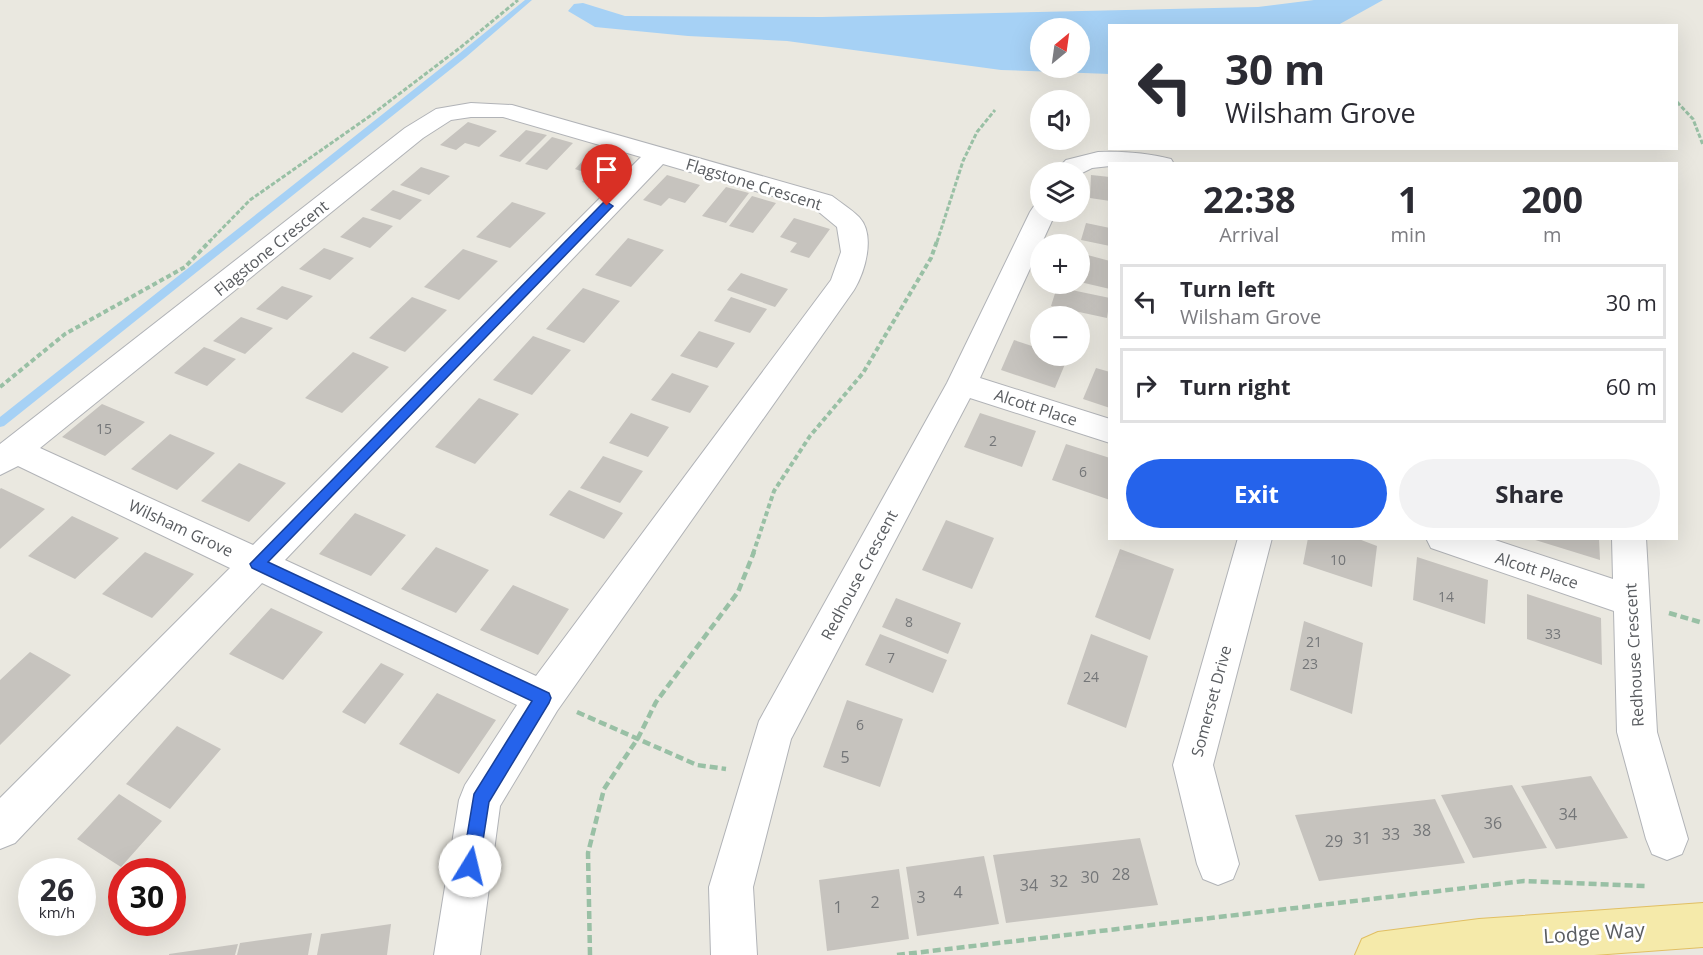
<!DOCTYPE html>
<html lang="en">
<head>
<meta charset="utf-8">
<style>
  :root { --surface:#fff; --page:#f2f2f3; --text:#2b2b33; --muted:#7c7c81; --line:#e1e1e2; --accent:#2563eb }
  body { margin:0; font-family:"Open Sans",sans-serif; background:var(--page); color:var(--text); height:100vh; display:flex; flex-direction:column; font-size:22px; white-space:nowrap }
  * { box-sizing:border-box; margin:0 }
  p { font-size:20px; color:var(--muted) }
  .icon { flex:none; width:33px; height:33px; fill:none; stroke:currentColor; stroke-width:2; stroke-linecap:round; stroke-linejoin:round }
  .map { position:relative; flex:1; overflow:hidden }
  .sheet { position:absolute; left:1108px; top:162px; width:570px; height:378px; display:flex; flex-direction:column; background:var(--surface); border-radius:0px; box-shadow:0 6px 24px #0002 }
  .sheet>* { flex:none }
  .guide { position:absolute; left:1108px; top:24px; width:570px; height:126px; border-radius:0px; box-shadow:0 6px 24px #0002; background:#fff; color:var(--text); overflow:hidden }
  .needle { width:39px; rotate:29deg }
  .fabs { position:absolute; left:1030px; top:18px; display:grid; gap:12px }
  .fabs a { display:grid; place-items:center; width:60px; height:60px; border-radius:50%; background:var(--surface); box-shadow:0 6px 24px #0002; font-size:30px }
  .speed { position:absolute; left:18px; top:858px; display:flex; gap:12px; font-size:30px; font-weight:700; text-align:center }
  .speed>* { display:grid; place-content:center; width:78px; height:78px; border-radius:50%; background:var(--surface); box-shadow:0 6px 24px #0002; line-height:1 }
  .speed small { font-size:15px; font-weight:400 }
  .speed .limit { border:9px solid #d22; background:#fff; color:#111 }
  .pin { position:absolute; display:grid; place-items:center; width:51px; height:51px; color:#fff; margin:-62px -26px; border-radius:50% 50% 50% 0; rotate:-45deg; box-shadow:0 0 6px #0007 }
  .pin .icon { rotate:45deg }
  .me { position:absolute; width:66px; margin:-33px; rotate:9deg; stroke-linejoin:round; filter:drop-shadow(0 0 4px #0008) }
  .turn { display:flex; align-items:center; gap:21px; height:126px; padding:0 18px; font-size:27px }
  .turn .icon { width:78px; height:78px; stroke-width:2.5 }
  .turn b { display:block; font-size:42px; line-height:51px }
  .eta { display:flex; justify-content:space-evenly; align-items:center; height:102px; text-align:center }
  .eta b { font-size:36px; font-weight:700; line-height:42px }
  .button { display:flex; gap:12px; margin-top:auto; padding:12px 18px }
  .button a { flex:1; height:69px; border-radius:36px; background:var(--accent); color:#fff; font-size:24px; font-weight:700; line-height:69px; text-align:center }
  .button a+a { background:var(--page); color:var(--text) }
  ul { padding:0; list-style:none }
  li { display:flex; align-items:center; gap:18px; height:75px; margin:0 12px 9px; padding:0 6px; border:3px solid var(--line); border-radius:0px }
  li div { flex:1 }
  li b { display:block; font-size:22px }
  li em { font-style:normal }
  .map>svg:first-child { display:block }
  .water { fill:#a6d1f5; fill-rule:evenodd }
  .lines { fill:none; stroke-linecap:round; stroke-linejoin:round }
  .stream { fill:#a6d1f5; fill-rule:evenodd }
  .building { fill:#c6c3be }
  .minor-casing { stroke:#b1b3b7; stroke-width:2 }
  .major-casing { stroke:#e1bf63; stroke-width:2 }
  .path-far2 { stroke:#99c0a5; stroke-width:3; stroke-dasharray:4.5 2; stroke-linecap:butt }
  .path-far1 { stroke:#99c0a5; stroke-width:4; stroke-dasharray:5 3; stroke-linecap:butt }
  .path { stroke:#99c0a5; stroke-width:4.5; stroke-dasharray:8 4; stroke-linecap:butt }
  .minor { fill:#fff; fill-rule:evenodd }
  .major { fill:#f5eaaa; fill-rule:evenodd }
  .route { fill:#2563eb; stroke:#184099; stroke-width:1.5 }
  .labels { text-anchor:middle; stroke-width:5; stroke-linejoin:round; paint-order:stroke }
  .number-label { font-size:14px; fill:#747678 }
  .street-label { font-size:16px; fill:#595c60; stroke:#fff }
  .near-number-label { font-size:16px; fill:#747678 }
  .near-street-label { font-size:20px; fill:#595c60; stroke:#fff }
</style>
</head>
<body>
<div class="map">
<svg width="1703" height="955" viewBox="0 0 1703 955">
  <rect width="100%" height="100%" fill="#eae8e0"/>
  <!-- water -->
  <path class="water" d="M1314 0H1383L1338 25 1110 26V74L1001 70 787 41 688 36 595 27 568 11 574 4 583 3 625 16 822 17 1258 7ZM1041 28H1080V68H1041Z"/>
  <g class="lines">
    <!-- stream -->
    <path class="stream" d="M525 0H532L466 57 4 426 0 427V417L460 53Z"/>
  </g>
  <!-- building -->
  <path class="building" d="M468 122 497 131 479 147 465 143 456 150 440 145Z
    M526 130 547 135 520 162 499 156Z
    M552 137 573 143 547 170 525 164Z
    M591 152 623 162 599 187 582 182 589 174 575 169Z
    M421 167 450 176 429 195 400 185Z
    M667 175 700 185 685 203 669 198 661 206 643 200Z
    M1091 175 1110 177V201L1090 198Z
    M726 187 749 193 726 223 702 216Z
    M393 190 422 200 400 220 370 210Z
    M752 196 776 203 753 233 729 226Z
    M512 202 546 213 510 248 476 237Z
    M363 217 393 226 370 248 340 237Z
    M794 218 830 229 809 258 790 252 797 243 780 237Z
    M1086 223 1110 228V246L1081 240Z
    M628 238 664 250 631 287 595 275Z
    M324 248 354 258 330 280 299 269Z
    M463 249 498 261 459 300 424 287Z
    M1080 253 1110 261V289L1080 282Z
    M741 273 788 289 775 307 727 290Z
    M282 286 313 296 287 320 256 309Z
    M1057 287 1110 298 1107 318 1051 306Z
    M583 288 620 301 584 343 546 329Z
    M412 297 447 310 405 352 369 338Z
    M731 297 767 309 750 333 714 321Z
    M241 317 273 328 245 354 213 341Z
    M699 331 735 343 717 368 680 356Z
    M533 336 571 350 532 395 493 380Z
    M1014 340 1041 349V356L1068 357 1055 388 1001 370Z
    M204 347 236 359 207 386 174 373Z
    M353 352 389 367 342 413 305 398Z
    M1096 368 1110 372V408L1083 399Z
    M672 373 709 386 690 413 651 400Z
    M479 398 519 414 475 464 435 447Z
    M102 404 145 422 105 456 62 437Z
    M631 413 669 427 648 457 609 443Z
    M980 413 1036 431 1022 467 964 447Z
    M170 434 215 453 177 490 131 469Z
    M1066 444 1110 458V500L1052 480Z
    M603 456 643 471 620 503 580 488Z
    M239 463 286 483 249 522 201 501Z
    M1 488 45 509 0 549V489Z
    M569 490 623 513 604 539 549 515Z
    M355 513 406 535 371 576 319 554Z
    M72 516 119 538 75 579 28 556Z
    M946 520 994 538 972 589 922 570Z
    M1308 538H1356L1377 546 1372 587 1303 564Z
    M1532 538H1599L1600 560 1532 539Z
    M436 547 489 570 456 613 401 589Z
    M1120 549 1174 569 1150 640 1095 617Z
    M145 552 194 574 152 618 102 594Z
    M1417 557 1488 580 1485 624 1413 600Z
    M513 585 569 609 538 655 480 630Z
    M1527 594 1601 618 1602 665 1527 639Z
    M896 598 961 623 948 654 882 627Z
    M271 608 323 632 283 680 229 654Z
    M1304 621 1363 643 1352 714 1290 690Z
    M880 634 947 660 933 693 865 665Z
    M1091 634 1148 656 1126 728 1067 704Z
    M30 652 71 675 0 745V680Z
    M381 663 404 674 365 724 342 712Z
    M437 693 496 720 459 774 399 744Z
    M847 700 903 719 880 787 823 767Z
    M177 726 221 749 170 809 126 784Z
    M1591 776 1628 838 1556 849 1521 786Z
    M1512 785 1547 848 1473 858 1441 795Z
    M119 794 162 821 121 867 77 839Z
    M1435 799 1465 863 1319 881 1295 815Z
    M1140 838 1158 905 1006 923 993 855Z
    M984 856 999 924 917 936 906 867Z
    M899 869 909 939 827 951 819 880Z
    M391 924 387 955H317L321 934Z
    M312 933 308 955H237L240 943Z
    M238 944 235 955H169V954Z"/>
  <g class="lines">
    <!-- minor casing -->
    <g class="minor-casing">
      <path id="minor" d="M471 103 512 105 832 196C841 203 851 209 859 217 876 235 865 272 854 290L557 711 500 806 480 955H434L459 800 465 785 517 705 262 583 15 843 0 849V798L230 568 18 466 0 475V444L405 128 436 109ZM471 117H503L641 157 253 545 40 448 423 138 451 120ZM663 164 814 208 837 227 841 252 831 280 536 676 285 560Z
        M1098 152C1123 151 1147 153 1171 159L1174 164H1110V166L1092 168 1080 174 1054 172 1066 160Z
        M1041 204V212H1056L980 378 1110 419V443L970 398 791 739 753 887 757 955H711L709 887 759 721 947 383 1030 212 1034 206Z
        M1238 538H1272L1213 765 1239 864 1233 879 1218 885 1203 879 1197 864 1173 765Z
        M1426 538H1489L1613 579 1612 538H1646L1657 732 1688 839 1682 854 1667 860 1652 854 1646 839 1617 732 1614 611 1431 548Z"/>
    </g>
    <!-- major casing -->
    <g class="major-casing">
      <path id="major" d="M1703 903V947L1594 955H1355L1362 939 1378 932 1479 919Z"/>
    </g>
    <!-- path-far2 -->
    <path class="path-far2" d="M1677 102 1693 119 1703 145
      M209 242 250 200 370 116 461 47 518 0
      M937 242 963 161 977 132 995 110"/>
    <!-- path-far1 -->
    <path class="path-far1" d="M0 387 65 334 185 267 210 241
      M753 554 774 491 810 436 863 373 931 258 937 241"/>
    <!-- path -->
    <path class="path" d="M1669 613 1703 623
      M577 712 697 765 726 769
      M590 955 588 853 604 789 638 738 656 702 738 592 754 552
      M897 955 1524 881 1645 886"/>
    <!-- minor -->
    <use href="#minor" class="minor"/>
    <!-- major -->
    <use href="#major" class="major"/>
  </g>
  <!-- route -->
  <path class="route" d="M607 202 613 206 611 208 268 562 549 693 551 698 549 703 489 802 479 866 477 873 470 875 464 873 462 866 474 794 532 701 252 568 250 564 603 203Z"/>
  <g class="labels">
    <!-- number labels -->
    <g class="number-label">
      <text x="104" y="434">15</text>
      <text x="993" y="446">2</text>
      <text x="1083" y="477">6</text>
      <text x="1338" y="565">10</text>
      <text x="1446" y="602">14</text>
      <text x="909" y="627">8</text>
      <text x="1553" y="639">33</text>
      <text x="1314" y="647">21</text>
      <text x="891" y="663">7</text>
      <text x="1310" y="669">23</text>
      <text x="1091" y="682">24</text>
      <text x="860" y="730">6</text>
    </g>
    <!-- street labels -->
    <g class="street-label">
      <text transform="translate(754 184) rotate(17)" y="6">Flagstone Crescent</text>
      <text transform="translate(271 248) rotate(-39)" y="6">Flagstone Crescent</text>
      <text transform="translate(1036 407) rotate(18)" y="6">Alcott Place</text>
      <text transform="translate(181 528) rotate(25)" y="6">Wilsham Grove</text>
      <text transform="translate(1537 570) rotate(18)" y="6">Alcott Place</text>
      <text transform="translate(859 575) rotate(-62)" y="6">Redhouse Crescent</text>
      <text transform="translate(1634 655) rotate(-93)" y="6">Redhouse Crescent</text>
      <text transform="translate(1211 701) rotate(-75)" y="6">Somerset Drive</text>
    </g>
    <!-- near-number labels -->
    <g class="near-number-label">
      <text x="845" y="763">5</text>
      <text x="1568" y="820">34</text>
      <text x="1493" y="829">36</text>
      <text x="1422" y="836">38</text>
      <text x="1391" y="840">33</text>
      <text x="1362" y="844">31</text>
      <text x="1334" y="847">29</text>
      <text x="1121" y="880">28</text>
      <text x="1090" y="883">30</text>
      <text x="1059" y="887">32</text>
      <text x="1029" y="891">34</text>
      <text x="958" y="898">4</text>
      <text x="921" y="903">3</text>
      <text x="875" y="908">2</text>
      <text x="838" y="913">1</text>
    </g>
    <!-- near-street labels -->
    <g class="near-street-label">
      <text transform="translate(1594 933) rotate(-4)" y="7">Lodge Way</text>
    </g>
  </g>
</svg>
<div class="fabs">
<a><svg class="needle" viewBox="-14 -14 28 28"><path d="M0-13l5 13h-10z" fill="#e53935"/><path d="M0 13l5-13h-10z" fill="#7c7c81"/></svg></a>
<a><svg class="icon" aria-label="sound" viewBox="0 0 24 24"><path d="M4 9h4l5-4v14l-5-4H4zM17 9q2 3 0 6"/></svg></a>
<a><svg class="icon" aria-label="layers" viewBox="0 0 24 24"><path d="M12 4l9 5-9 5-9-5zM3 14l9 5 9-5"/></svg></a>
<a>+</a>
<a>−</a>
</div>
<div class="speed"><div>26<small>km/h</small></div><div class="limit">30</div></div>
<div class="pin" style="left:607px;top:206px;background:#d93025"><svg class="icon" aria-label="arrive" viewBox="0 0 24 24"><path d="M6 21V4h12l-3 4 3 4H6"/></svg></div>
<svg class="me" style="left:470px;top:866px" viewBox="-20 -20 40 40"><circle r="19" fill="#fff"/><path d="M0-13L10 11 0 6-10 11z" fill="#2563eb"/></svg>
<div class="guide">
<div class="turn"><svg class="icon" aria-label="left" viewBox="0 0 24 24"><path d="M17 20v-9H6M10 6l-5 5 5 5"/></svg><div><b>30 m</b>Wilsham Grove</div></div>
</div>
<section class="sheet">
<div class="eta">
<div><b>22:38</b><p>Arrival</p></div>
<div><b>1</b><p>min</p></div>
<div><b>200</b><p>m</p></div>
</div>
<ul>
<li><svg class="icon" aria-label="left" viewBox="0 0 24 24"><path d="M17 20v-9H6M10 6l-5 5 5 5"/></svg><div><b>Turn left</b><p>Wilsham Grove</p></div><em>30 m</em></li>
<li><svg class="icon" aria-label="right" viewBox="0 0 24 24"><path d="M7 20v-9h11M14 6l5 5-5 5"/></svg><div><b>Turn right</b></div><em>60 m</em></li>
</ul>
<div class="button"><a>Exit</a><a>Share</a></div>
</section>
</div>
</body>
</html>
